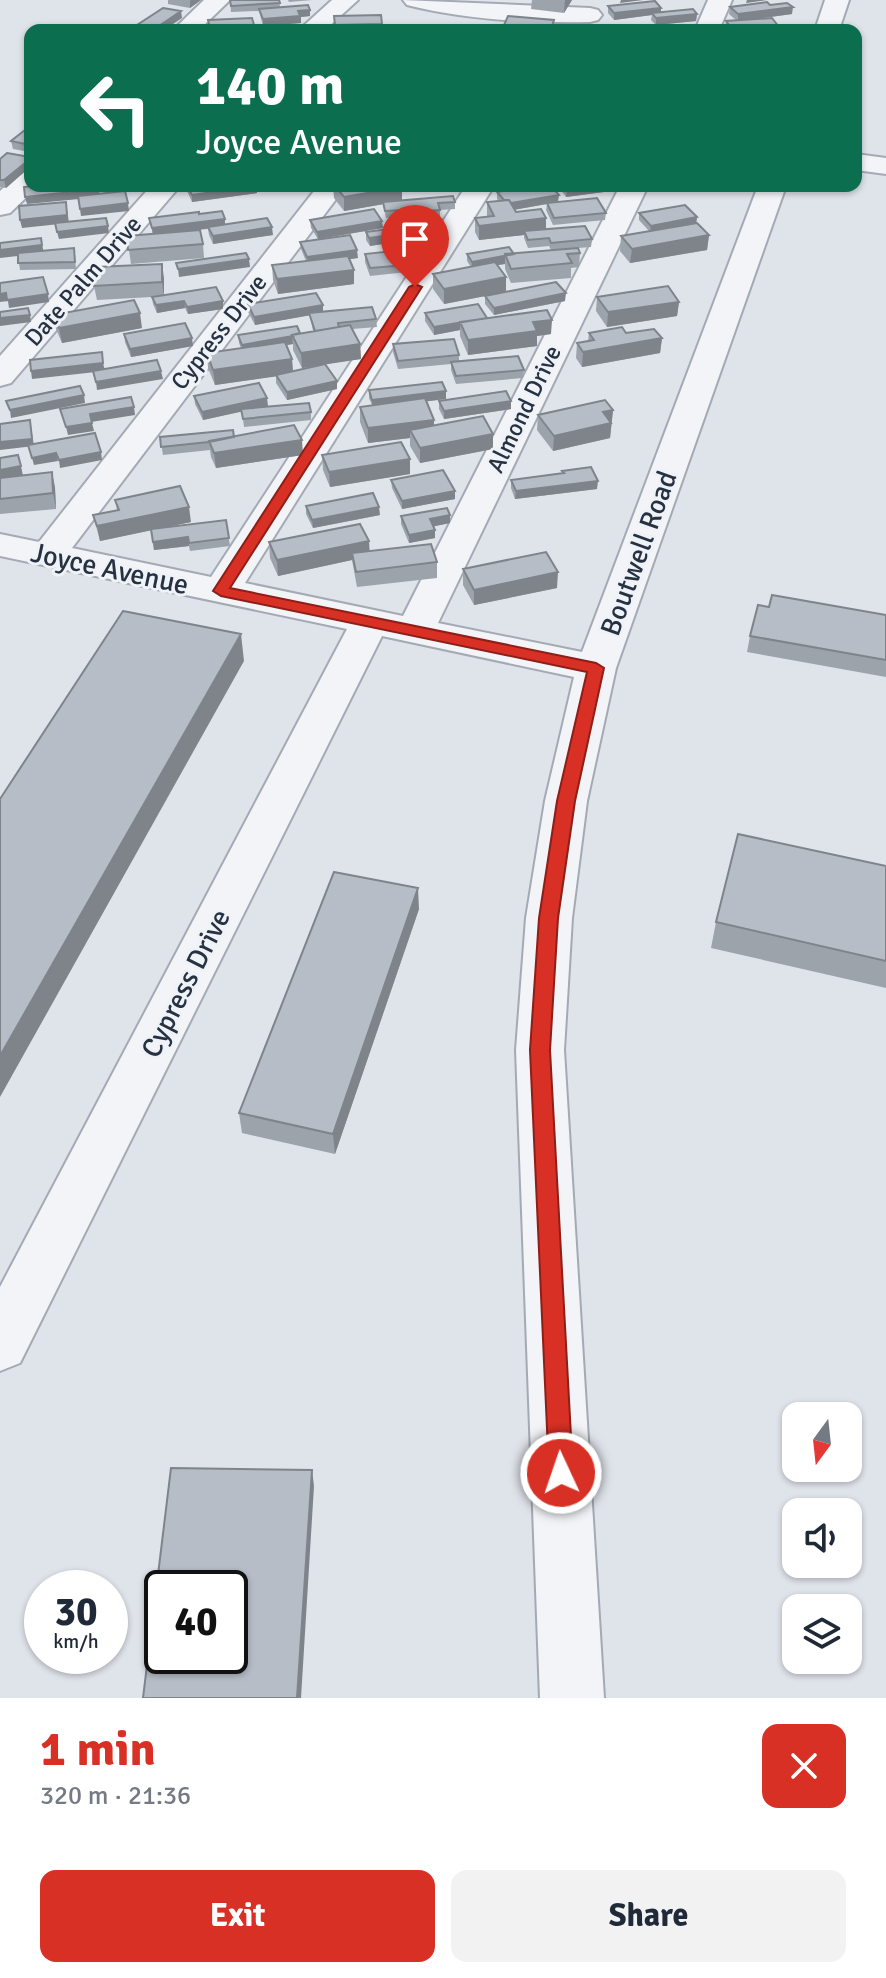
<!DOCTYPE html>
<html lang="en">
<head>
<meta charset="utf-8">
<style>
  :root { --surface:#fff; --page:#f2f2f3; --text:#1f2937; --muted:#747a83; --accent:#d93025 }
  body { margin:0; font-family:Signika,sans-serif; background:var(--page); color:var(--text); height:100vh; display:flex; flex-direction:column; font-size:30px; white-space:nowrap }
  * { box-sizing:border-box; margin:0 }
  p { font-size:26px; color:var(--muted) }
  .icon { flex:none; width:44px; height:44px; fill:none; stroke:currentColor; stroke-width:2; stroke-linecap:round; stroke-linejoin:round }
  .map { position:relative; height:1698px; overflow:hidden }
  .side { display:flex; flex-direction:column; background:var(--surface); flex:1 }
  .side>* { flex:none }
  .guide { position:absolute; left:24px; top:24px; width:838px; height:168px; border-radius:16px; box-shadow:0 2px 6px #0004; background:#0b6e4f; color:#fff; overflow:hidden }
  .needle { width:52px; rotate:195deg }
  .tools { position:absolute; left:782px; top:1402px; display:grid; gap:16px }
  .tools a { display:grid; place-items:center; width:80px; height:80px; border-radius:16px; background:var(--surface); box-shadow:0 2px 6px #0004; font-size:40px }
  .speed { position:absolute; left:24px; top:1570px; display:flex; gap:16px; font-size:40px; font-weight:700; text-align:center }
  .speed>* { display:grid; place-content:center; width:104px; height:104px; border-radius:50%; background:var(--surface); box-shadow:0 2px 6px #0004; line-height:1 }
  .speed small { font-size:20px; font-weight:400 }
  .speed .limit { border:4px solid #111; border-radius:12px; background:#fff; color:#111 }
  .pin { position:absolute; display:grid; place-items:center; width:68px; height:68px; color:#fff; margin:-82px -34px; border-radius:50% 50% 50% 0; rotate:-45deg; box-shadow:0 0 8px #0007 }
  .pin .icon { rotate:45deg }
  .me { position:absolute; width:88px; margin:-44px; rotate:357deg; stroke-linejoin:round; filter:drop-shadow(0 0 6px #0008) }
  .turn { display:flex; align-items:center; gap:28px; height:168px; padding:0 40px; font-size:36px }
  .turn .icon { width:104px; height:104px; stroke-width:2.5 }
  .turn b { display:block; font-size:56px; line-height:68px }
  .round { display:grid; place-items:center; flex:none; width:84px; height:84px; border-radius:16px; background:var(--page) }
  .summary { display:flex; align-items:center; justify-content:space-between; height:136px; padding:0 40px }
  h1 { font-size:48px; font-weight:700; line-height:60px; color:var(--accent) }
  .cta { display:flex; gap:16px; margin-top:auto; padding:16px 40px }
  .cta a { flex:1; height:92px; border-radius:16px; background:var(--accent); color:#fff; font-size:32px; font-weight:700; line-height:92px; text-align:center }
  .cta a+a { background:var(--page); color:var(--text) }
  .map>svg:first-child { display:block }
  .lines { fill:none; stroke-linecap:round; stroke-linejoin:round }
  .minor-casing { stroke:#a4aab4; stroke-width:4 }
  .minor { fill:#f2f4f8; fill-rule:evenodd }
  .wall { fill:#9da3ab; fill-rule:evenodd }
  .shaded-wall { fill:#7f848b }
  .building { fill:#b6bdc7; stroke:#7f848b; stroke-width:2; fill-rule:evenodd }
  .route { fill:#d93025; stroke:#8d1f18; stroke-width:2 }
  .labels { text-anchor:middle; stroke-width:6; stroke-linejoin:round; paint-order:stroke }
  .far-street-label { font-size:24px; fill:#263142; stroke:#eff2f7 }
  .street-label { font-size:28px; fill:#263142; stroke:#eff2f7 }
</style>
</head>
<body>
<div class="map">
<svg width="886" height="1698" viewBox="0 0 886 1698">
  <rect width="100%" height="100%" fill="#dfe3ea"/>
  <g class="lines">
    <!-- minor casing -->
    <g class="minor-casing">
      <path id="minor" d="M204 0H230L199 30H173Z
        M332 0H358L325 30H299Z
        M403 0 590 8 598 10 602 15 598 20 590 22C528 23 467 20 407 5Z
        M708 0H732L719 30H695Z
        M825 0H849L839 30H815Z
        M856 154 886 158V174L856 170Z
        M30 170V186H38L10 213 0 215V191L20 172Z
        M151 186H180L11 383 0 386V356Z
        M318 186H346L72 548 211 577 466 186H494L245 583 403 616 620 186H648L438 623 582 652 758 186H786L616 668 587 801 572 918 564 1050 604 1698H540L516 1050 526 918 545 801 574 677 382 636 20 1363 0 1371V1287L347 629 0 556V534L39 542Z"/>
    </g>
    <!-- minor -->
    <use href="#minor" class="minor"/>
  </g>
  <!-- wall -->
  <path class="wall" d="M168 0H201L190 8 168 4Z
    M230 0H279L280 7 310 16 301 17V23L263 26 259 11 231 12Z
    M288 0H312L289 2Z
    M532 0H572L564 13 531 9Z
    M770 5 792 14 750 20 779 27 778 30H727L725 28 726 21H737L729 14 730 7Z
    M608 6 661 8V12L697 14 696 21 656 25 651 20 652 15 614 20 608 13Z
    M381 15 382 30H335L334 16Z
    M508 16 554 27 552 30H463L504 26Z
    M252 18 254 28 289 30H210L209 27Z
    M30 126V152L13 149 11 141Z
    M30 157V167L6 188 0 187V159Z
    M187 186H256L257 193 192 202 187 191Z
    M333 186H461L402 192V200L455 202V209L440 210V218L405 220 404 217 386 218 383 204 344 211 334 198Z
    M558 186H619V190L566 197Z
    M497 192 558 202 606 213 605 220 553 225 546 210 547 204 514 210 516 212 546 218V229L592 239 591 247 551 250 549 246 528 248 524 238V235L479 240 475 232V218L487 217V202L499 201 497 199Z
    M639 213 697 217 696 223 709 235 707 250 630 263 620 251 621 236 649 231 639 220Z
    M199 214 225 219V224L273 235 213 244 209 235 208 229 197 230 203 244 204 258 131 264 127 236 153 234 149 218Z
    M310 220 383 228 319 239 358 258 349 259 354 284 278 294 273 280 272 265 306 261 301 249 300 242 318 239 311 228Z
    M427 230V237L370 246 366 240V232Z
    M41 238 43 251 74 248 76 269 20 270 18 256Z
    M580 253 579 267 571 268V278L511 283 505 269V264L497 265 506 277V292L444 304 433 289V274L471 267 467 261V254Z
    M365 254 407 265V272L370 276 365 262Z
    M164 278V295L223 309 188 314 185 308 157 313 153 304 152 297 97 300 94 286Z
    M485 296 565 301 494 315 485 304Z
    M597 297 679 302 677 316 607 327 596 311Z
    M248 304 323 305V312L376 319 377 327 352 329 360 344 361 359 325 364 337 389 287 400 276 383V376L215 385 208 368 207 353 241 348 239 343 238 335 300 333 313 331 310 315 255 325 248 312ZM293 344V350L302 368 324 365 293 371 292 359 287 345Z
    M425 313 487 318 551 334 537 336V346L468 355 460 336V330L434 335 425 321Z
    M53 315 142 328 62 343 56 329Z
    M589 333H626L662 338 660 353 582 367 576 358 577 343 588 341Z
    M124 334 193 346 131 357 125 342Z
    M393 344 459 355V361L524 370 523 378 456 384 451 370V364L398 369 393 352Z
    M369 390 446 391V399L427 401 434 420V426L493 449 420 463 410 446V438L368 443 360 422V407L372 405 369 398Z
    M194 396 268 406 259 408 311 412V420L244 427 242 411 203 420 195 404Z
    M439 401H511V409L444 419 439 409Z
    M613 410 610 438 553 451 537 430 538 415Z
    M160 437H234L303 455 216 468 211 457 210 450 163 455Z
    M322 455 410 474 330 487 323 470Z
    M0 458 23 475 52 472 55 488 56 509 0 514Z
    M562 471 597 489 515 499 511 488V480L562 474Z
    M391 480 455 491V499L402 509 392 488Z
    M115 500 191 522 172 526 226 520 230 546 190 551 189 546 154 550 151 530 100 541 93 515 117 510Z
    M306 506 380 515 313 528 306 514Z
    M450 515V523L434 526 435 538 409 543 401 524V516Z
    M369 541V551L437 562V578L357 587 352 560 278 576 270 558 269 542Z
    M463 569 557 588 474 605 463 585Z
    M769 607 886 615V677L747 652 750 636Z
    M886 866V988L711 948 716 922Z
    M419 909 335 1154 242 1133 239 1113Z"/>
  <!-- shaded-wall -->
  <path class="shaded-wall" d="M191 0H201L190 8V1Z
    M565 0H572L564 13Z
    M621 0H643L620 3Z
    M747 0H767L746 3Z
    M793 7 792 14 738 21V14Z
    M661 8V14L652 13V15L614 20V13Z
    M310 10V16L301 17V23L263 26V19L298 11Z
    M181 11 182 18 164 30H153Z
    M697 14 696 21 656 25V18Z
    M30 159V167L6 188 4 180Z
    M256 186 257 193 192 202V195Z
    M595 186H619V190L566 197 567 190Z
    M402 187V201L344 211V197Z
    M99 189 100 197 27 204 25 197Z
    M559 195 558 202 506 211V203Z
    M66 202 69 223 22 228 20 220Z
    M128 203 129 211 81 216 80 209Z
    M697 217 696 225 650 233 651 226Z
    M546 218V233L524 231V235L479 240V226Z
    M225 219V226L153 236 152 228Z
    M382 221 383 228 318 239 317 232Z
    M108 226 109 233 59 239 57 232Z
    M272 227 273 235 213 244V236Z
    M427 230V237L370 246 369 238Z
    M709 235 707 250 630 263 632 249Z
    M42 245 44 253 0 258V250Z
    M357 250 358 258 308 265 307 257Z
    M505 256V264L472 269V262Z
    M249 259 250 267 179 277 178 269Z
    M162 264 164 278V297L162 282Z
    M354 270V284L278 294 277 279Z
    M506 277V292L444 304V289Z
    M6 293 48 294 49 302 9 308 8 301 0 302V294Z
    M566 293 565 301 494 315V308Z
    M184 301 185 308 157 313 156 305Z
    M223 301V309L188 314 187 307Z
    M679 302 677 316 607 327 608 312Z
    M323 305V313L255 325 254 317Z
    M140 313 142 328 62 343 59 328Z
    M30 315 31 322 0 326V318Z
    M552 320 551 334 537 336V346L468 355V340L533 322Z
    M460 322V330L434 335V327Z
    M292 337 293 344 243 352 242 345Z
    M192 338 193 346 131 357 130 349Z
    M662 338 660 353 582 367 583 352Z
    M360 344 361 359 302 368 301 353Z
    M292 359 293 374 215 385 213 370Z
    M103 363 105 371 32 379 31 371Z
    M161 371 163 379 97 390 96 382Z
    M337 381V389L287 400V392Z
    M446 391V399L372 408V400Z
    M84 395 85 403 11 418 10 410Z
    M267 398 268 406 203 420 202 412Z
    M511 401V409L444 419V411Z
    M134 407 135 415 91 422 90 414Z
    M613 410 610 438 553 451 554 436 603 412Z
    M30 420 34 446 0 450V442Z
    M434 420V435L410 430V438L368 443V428Z
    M92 423 94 431 68 435 66 427Z
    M493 434V449L420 463V448Z
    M302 440 303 455 216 468 214 453Z
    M101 452 102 460 60 468 59 460Z
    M56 453 58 461 34 465 32 458Z
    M410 459V474L330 487 329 472Z
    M21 466 24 481 0 486V470Z
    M52 472 55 488 56 509 53 493Z
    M598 481 597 489 515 499 516 491Z
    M455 491V499L402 509V501Z
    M189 507 191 522 100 541 97 526Z
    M379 507 380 515 313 528 312 520Z
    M450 515V523L431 527 430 519Z
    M435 530V538L409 543V535Z
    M188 537 189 546 154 550 153 542Z
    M369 541 370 556 352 553V560L278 576 277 560Z
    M558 572 557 588 474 605V590Z
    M241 634 244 661 0 1097V1056Z
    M418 888 419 909 335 1154 333 1134Z
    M312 1470 314 1486 301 1698H297Z"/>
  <!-- building -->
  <path class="building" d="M230 0H279L280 3 231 6Z
    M655 1 661 8 614 13 608 6Z
    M767 2 770 5 787 3 793 7 738 14 730 7Z
    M308 5 310 10 298 11 300 16 263 19 259 9Z
    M163 8 181 11 153 30 131 29Z
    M693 9 697 14 656 18 652 13Z
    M381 15 382 24 335 25 334 16Z
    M508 16 554 20 551 29 504 25Z
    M252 18 254 25 210 28 208 20Z
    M772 18 779 27 733 30 726 21Z
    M288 26 289 30H237V29Z
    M505 26 507 30H463Z
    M30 126V145L11 141Z
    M7 153 30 157V159L4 180H0V159Z
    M32 186H98L99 189 25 197 24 187Z
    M187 186H255L192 195Z
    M335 186H401L402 187 344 197Z
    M533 186H551L559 195 511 203 509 200H504L497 192Z
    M564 186H595L567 190Z
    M125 191 128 203 80 209 78 196Z
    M453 196 455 202 438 203 440 210 405 213 404 210 385 211 383 202Z
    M597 198 606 213 554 218 547 203Z
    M509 200 516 212 541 209 546 218 479 226 475 218 494 216 487 202Z
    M66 202 67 215 20 220 19 206Z
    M685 205 697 217 651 226 639 213Z
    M374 209 382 221 317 232 310 220Z
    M222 211 225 219 152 228 149 218 199 212V214Z
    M106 218 108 226 57 232 55 223Z
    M267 218 272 227 213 236 208 227Z
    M697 223 709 235 632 249 621 236Z
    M424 224 427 230 369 238 366 232Z
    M585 226 592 239 551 243 549 238 528 240 524 231Z
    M200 230 203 244 128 250 127 236Z
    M350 235 357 250 307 257 300 242Z
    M41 238 42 245 0 250V243Z
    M509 247 514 254 472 262 467 254Z
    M74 248 75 262 18 263V253Z
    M578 248 580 253 567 254 572 263 511 269 505 254Z
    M402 250 407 265 370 268 365 254Z
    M246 253 249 259 178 269 176 263Z
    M348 256 354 270 277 279 272 265Z
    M495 262 506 277 444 289 433 274Z
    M162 264V282L94 286 96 267Z
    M43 277 48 294 7 300 6 293 0 294V283Z
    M556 282 566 293 494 308 485 296Z
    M668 286 679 302 608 312 597 297Z
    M216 287 223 301 187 307 184 301 156 305 152 297Z
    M316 293 323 305 254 317 248 304Z
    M134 300 140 313 59 328 53 315Z
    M478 304 487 318 434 327 425 313Z
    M372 307 376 319 338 323 339 327 315 331 309 313Z
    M28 308 30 315 0 318V312Z
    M547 310 552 320 533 322 537 331 468 340 460 322Z
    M185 323 192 338 130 349 124 334Z
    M350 325 360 344 301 353 292 335Z
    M297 326 300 333 292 335 293 336 242 345 238 335Z
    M622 327 626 333 654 329 662 338 583 352 577 343 594 340 589 333Z
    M454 339 459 355 398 361 393 344Z
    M285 342 292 359 213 370 207 353Z
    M102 352 103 363 31 371 30 360Z
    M518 356 524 370 456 376 451 362Z
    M157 360 161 371 96 382 93 371Z
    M325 364 337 381 287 392 276 375Z
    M442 382 446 391 372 400 369 390Z
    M259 383 267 398 202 412 194 396Z
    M80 386 84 395 10 410 6 401Z
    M506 391 511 401 444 411 439 401Z
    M131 397 134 407 90 414 92 423 66 427 60 409Z
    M425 398 434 420 368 428 360 407Z
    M605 400 613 410 603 412 611 423 554 436 538 415Z
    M309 403 311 412 243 419 241 409Z
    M483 416 493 434 420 448 410 430Z
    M30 420 32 439 0 442V424Z
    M294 425 302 440 214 453 209 441Z
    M233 430 234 437 209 442 161 447 160 437Z
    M95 433 101 452 59 460 56 453 32 458 28 445Z
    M401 442 410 459 329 472 322 455Z
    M18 455 21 466 0 470V458Z
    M591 467 598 481 516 491 511 480 564 473 562 471Z
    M443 470 455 491 402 501 391 480Z
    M52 472 53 493 0 499V478Z
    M180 486 189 507 97 526 93 515 119 510 115 500Z
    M373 493 379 507 312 520 306 506Z
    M447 508 450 515 430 519 435 530 409 535 401 516Z
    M226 520 229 538 189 543 188 537 153 542 151 529Z
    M360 524 369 541 277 560 269 542Z
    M431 544 437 562 356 572 352 553Z
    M546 552 558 572 474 590 463 569Z
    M772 595 886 615V660L750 636 758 605 769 607Z
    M123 611 241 634 0 1056V799Z
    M738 834 886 866V961L716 922Z
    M334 872 418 888 333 1134 239 1113Z
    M171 1468 312 1470 297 1698H143ZM162 1588H230V1656H162Z"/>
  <!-- route -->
  <path class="route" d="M415 284 422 287 230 588 596 663 604 668 575 801 558 918 550 1050 573 1473 569 1482 561 1485 552 1482 549 1473 530 1050 539 918 557 801 587 672 221 596 213 591 409 287Z"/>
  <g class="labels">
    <!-- far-street labels -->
    <g class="far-street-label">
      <text transform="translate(83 281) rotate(-49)" y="8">Date Palm Drive</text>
      <text transform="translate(219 332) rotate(-52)" y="8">Cypress Drive</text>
      <text transform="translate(524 409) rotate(-64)" y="8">Almond Drive</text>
    </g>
    <!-- street labels -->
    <g class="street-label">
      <text transform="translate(638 553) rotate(-70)" y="10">Boutwell Road</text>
      <text transform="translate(110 568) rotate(12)" y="10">Joyce Avenue</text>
      <text transform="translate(185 983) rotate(-63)" y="10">Cypress Drive</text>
    </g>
  </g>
</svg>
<div class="tools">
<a><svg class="needle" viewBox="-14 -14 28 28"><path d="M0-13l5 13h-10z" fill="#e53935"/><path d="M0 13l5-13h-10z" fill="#747a83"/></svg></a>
<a><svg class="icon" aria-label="sound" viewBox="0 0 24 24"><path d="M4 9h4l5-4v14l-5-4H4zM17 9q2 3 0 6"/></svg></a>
<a><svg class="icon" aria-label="layers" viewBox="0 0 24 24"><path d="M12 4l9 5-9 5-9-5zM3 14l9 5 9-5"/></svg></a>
</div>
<div class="speed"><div>30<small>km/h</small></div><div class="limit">40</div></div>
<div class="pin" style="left:415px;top:287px;background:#d93025"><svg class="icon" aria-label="arrive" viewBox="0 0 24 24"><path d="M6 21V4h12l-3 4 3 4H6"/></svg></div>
<svg class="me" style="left:561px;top:1473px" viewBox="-20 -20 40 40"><circle r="17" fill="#d93025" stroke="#fff" stroke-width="3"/><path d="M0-11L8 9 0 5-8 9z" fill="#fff"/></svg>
<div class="guide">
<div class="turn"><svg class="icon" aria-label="left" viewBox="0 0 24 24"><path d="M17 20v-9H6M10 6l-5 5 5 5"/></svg><div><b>140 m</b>Joyce Avenue</div></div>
</div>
</div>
<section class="side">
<div class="summary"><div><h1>1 min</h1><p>320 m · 21:36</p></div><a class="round" style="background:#d93025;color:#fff"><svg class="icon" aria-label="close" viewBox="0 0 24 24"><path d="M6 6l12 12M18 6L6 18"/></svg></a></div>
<div class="cta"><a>Exit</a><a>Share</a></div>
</section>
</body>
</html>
